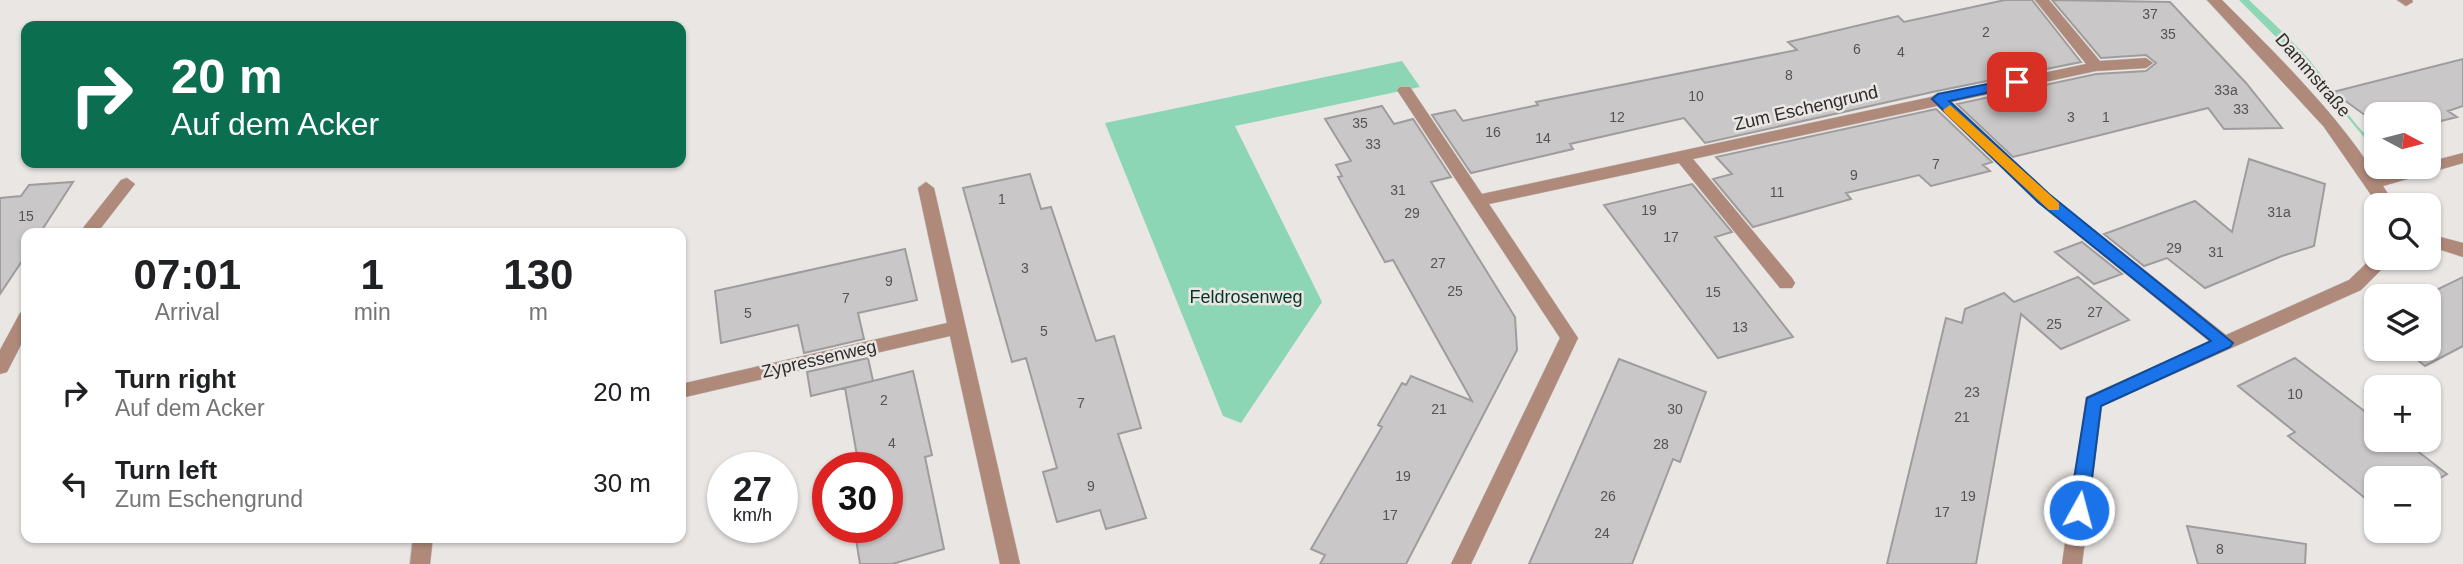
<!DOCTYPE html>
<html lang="en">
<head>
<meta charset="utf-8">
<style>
  :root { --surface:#fff; --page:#f6f6f6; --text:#202124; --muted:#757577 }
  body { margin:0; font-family:Arial,sans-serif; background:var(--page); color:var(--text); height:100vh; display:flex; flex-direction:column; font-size:26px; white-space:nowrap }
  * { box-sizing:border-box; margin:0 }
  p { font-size:23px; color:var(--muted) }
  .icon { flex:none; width:38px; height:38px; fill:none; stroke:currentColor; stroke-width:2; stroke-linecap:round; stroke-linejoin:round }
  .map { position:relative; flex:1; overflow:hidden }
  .panel { position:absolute; left:21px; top:228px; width:665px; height:315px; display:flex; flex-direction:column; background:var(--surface); border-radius:14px; box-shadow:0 2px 5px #0004 }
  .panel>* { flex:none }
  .guide { position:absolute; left:21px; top:21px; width:665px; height:147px; border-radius:14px; box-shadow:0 2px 5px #0004; background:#0b6e4f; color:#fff; overflow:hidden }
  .needle { width:46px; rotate:97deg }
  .controls { position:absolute; left:2364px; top:102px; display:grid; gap:14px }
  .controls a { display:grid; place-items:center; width:77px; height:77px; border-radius:14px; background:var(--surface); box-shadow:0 2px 5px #0004; font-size:35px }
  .speed { position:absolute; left:707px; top:452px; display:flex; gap:14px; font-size:35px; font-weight:700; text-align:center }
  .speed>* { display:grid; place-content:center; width:91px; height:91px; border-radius:50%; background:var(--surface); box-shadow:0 2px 5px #0004; line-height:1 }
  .speed small { font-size:18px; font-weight:400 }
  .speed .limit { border:10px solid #d22; background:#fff; color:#111 }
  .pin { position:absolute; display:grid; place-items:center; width:60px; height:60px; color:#fff; margin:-30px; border-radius:14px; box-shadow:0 4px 10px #0006 }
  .me { position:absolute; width:77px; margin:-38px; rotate:7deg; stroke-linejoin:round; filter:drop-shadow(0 0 5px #0008) }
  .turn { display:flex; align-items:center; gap:24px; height:147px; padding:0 35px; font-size:32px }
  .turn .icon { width:91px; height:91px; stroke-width:2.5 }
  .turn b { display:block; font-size:49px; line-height:60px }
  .eta { display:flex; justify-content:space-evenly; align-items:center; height:119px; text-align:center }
  .eta b { font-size:42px; font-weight:700; line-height:49px }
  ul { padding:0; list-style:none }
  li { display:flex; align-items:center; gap:21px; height:91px; padding:0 35px }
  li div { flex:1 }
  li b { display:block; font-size:26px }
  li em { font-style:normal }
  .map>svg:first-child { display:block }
  .green { fill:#8dd6b5 }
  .building { fill:#cac7c8; stroke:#9f9c9d; stroke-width:2 }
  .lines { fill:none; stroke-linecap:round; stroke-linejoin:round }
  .minor-casing { stroke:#c4c1bf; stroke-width:1 }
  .minor { fill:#af897a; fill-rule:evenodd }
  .route { fill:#1a73e8; stroke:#114b97; stroke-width:2 }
  .slow { fill:#f59e0b }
  .labels { text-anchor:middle; stroke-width:5; stroke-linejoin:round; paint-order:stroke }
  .number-label { font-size:14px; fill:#555453 }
  .street-label { font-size:18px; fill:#2e2d2c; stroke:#e9e6e4 }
  .park-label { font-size:18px; fill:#053524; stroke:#e9e6e4 }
</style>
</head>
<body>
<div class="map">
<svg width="2463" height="564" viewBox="0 0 2463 564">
  <rect width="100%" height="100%" fill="#e9e6e4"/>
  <!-- green -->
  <path class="green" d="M2239 0H2249C2275 25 2298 45 2319 72 2338 96 2351 125 2376 143V152L2309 70Z
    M1402 61 1420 87 1235 126 1322 302 1241 423 1223 416 1105 123Z"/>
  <!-- building -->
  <path class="building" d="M2005 0H2032L2081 62 1937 91 1705 143 1684 118 1570 144 1573 149 1471 173 1432 115 1455 110 1463 121 1538 105 1536 102 1797 50 1788 42 1898 16 1904 22Z
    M2052 0 2170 2 2246 83 2282 128 2224 129 2208 108 2013 157 1957 104 2096 74 2146 71 2156 63 2146 55 2101 58Z
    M2463 59V106L2448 111 2457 117 2429 124V114H2376V123L2333 92Z
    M1382 106 1394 124 1413 119 1451 177 1431 182 1515 317 1517 350 1406 564H1320L1325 555 1311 549 1382 427 1378 425 1402 383 1406 385 1411 376 1472 401 1393 260 1385 262 1338 177 1342 176 1336 165 1351 161 1325 119Z
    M1936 109 1992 162 1983 165 1990 171 1931 186 1919 175 1846 193 1851 199 1753 227 1713 179 1732 174 1716 157Z
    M2249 159 2325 184 2314 246 2282 256 2205 288 2167 258 2144 266 2104 234 2195 201 2232 232Z
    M1030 174 1041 209 1051 207 1096 341 1114 336 1141 428 1118 434 1146 518 1106 529 1100 510 1057 522 1043 472 1057 468 1026 358 1012 362 963 188Z
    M73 182 40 233H26V255L0 294V198L21 196 29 185Z
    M1692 184 1732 232 1715 237 1793 337 1718 358 1604 205Z
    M2082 242 2122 274 2094 284 2055 252Z
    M905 249 917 300 858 313 864 339 804 353 798 325 721 343 715 291Z
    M2078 277 2129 320 2061 349 2021 314 1976 564H1887L1946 318 1962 323 1965 309 2004 293 2014 302Z
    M2463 277V346L2425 366 2403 348H2429V296H2424Z
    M868 358 873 381 811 396 807 372Z
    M2295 358 2376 420V439H2402L2447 474 2429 484V478H2376V507L2288 436 2295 432 2238 386Z
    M1619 359 1706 392 1680 462 1673 459 1632 564H1529Z
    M913 371 932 455 925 457 944 549 892 564H860L854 527H887V467H859L845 388Z
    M2187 526 2306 544 2305 564H2198Z"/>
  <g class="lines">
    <!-- minor casing -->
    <g class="minor-casing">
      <path id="minor" d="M2035 0H2049L2100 61 2146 58 2153 63 2146 68 2096 71 1952 102 2049 194 2226 335 2349 280 2376 254V257H2392L2390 261 2361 290 2102 406 2082 564H2062L2086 397 2210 342 2037 202 1937 106 1693 159 1792 278 1795 283 1792 288H1780L1679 163 1489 204 1578 338 1471 564H1451L1560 338 1397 90 1400 87H1410L1482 194 1931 97 1938 93 1943 94 2086 64Z
        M2207 0H2222C2277 55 2335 111 2377 177L2414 166H2429V162L2463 153V163L2383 186 2395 205H2378L2324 127Z
        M2397 0H2412L2413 2 2406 6Z
        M127 178 135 184 97 233H79L121 180Z
        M926 182 934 188 1020 564H1000L950 336 681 398V384L947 323 918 188Z
        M2429 234 2463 243V257L2429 246Z
        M26 311V335L7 372 0 374V350L20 313Z
        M413 537H433L430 564H410Z"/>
    </g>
    <!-- minor -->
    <use href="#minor" class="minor"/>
  </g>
  <!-- route -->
  <path class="route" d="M2017 78 2024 82 2022 85 1949 101 2049 194 2233 343 2230 347 2101 406 2088 510 2085 516H2072L2069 510 2087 398 2211 341 2038 202 1932 99 1938 94Z"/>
  <!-- slow -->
  <path class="slow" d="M1950 105 2059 203V210H2049L1945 113 1943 110Z"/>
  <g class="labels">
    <!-- number labels -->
    <g class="number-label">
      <text x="2150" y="19">37</text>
      <text x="1986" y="37">2</text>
      <text x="2168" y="39">35</text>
      <text x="1857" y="54">6</text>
      <text x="1901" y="57">4</text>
      <text x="1789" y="80">8</text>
      <text x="2226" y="95">33a</text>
      <text x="1696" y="101">10</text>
      <text x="2241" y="114">33</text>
      <text x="1617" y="122">12</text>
      <text x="2071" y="122">3</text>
      <text x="2106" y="122">1</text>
      <text x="1360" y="128">35</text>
      <text x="1493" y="137">16</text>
      <text x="1543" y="143">14</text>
      <text x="1373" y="149">33</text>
      <text x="1936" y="169">7</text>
      <text x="1854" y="180">9</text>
      <text x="1398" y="195">31</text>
      <text x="1777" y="197">11</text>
      <text x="1002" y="204">1</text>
      <text x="1649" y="215">19</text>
      <text x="2279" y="217">31a</text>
      <text x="1412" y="218">29</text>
      <text x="26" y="221">15</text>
      <text x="1671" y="242">17</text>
      <text x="2174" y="253">29</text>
      <text x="2216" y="257">31</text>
      <text x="1438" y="268">27</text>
      <text x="1025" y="273">3</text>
      <text x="889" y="286">9</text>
      <text x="1455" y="296">25</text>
      <text x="1713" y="297">15</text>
      <text x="846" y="303">7</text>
      <text x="2095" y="317">27</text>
      <text x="748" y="318">5</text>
      <text x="2054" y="329">25</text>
      <text x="1740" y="332">13</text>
      <text x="1044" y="336">5</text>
      <text x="1972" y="397">23</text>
      <text x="2295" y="399">10</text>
      <text x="884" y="405">2</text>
      <text x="1081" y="408">7</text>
      <text x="1439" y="414">21</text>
      <text x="1675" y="414">30</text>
      <text x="1962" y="422">21</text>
      <text x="892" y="448">4</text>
      <text x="1661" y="449">28</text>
      <text x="1403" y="481">19</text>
      <text x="1091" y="491">9</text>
      <text x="1608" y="501">26</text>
      <text x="1968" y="501">19</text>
      <text x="1942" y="517">17</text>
      <text x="1390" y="520">17</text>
      <text x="1602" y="538">24</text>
      <text x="2220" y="554">8</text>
    </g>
    <!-- street labels -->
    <g class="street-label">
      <text transform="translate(2313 75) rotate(49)" y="6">Dammstraße</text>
      <text transform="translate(1806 108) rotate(-13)" y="6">Zum Eschengrund</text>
      <text transform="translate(819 359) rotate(-13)" y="6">Zypressenweg</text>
    </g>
    <!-- park labels -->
    <g class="park-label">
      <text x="1246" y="303">Feldrosenweg</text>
    </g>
  </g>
</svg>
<div class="controls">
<a><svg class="needle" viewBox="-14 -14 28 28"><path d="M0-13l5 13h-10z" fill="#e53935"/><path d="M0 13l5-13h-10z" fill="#757577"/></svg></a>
<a><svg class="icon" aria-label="search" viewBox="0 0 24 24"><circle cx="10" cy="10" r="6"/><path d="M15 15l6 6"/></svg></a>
<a><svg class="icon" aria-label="layers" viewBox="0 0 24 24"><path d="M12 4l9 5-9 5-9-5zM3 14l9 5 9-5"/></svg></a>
<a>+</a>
<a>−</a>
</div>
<div class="speed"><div>27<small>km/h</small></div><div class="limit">30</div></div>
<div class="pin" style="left:2017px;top:82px;background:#d93025"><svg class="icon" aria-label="arrive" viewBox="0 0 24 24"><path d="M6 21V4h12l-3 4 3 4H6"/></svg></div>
<svg class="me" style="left:2079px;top:510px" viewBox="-20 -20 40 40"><circle r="17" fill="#1a73e8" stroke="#fff" stroke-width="3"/><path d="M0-11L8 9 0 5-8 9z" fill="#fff"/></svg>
<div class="guide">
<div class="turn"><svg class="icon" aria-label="right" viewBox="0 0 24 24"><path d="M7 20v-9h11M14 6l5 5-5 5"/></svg><div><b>20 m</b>Auf dem Acker</div></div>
</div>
<section class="panel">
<div class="eta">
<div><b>07:01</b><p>Arrival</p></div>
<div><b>1</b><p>min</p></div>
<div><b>130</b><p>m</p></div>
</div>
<ul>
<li><svg class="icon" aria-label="right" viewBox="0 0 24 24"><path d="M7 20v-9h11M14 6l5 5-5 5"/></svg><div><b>Turn right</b><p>Auf dem Acker</p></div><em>20 m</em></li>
<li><svg class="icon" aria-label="left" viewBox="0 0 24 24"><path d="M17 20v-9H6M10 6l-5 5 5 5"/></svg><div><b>Turn left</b><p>Zum Eschengrund</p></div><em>30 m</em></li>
</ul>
</section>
</div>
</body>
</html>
